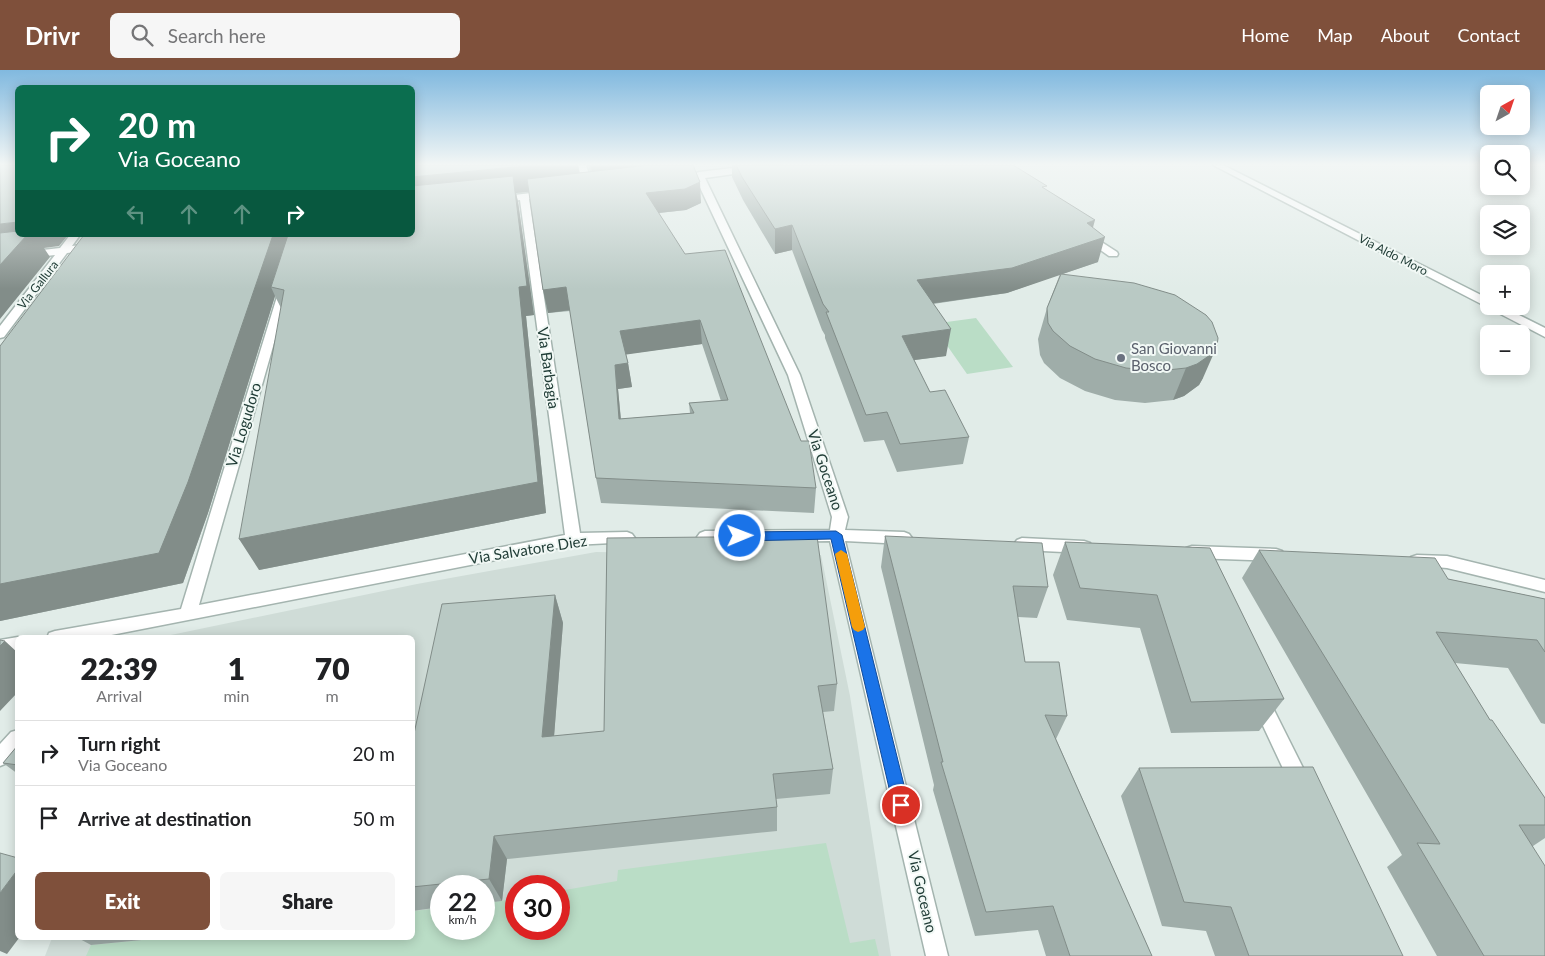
<!DOCTYPE html>
<html lang="en">
<head>
<meta charset="utf-8">
<style>
  :root { --surface:#fff; --page:#f6f6f6; --text:#202124; --muted:#757577; --line:#e0e0e0; --accent:#7f503b }
  body { margin:0; font-family:Lato,sans-serif; background:var(--page); color:var(--text); height:100vh; display:flex; flex-direction:column; font-size:19px; white-space:nowrap }
  * { box-sizing:border-box; margin:0 }
  p { font-size:16px; color:var(--muted) }
  .icon { flex:none; width:28px; height:28px; fill:none; stroke:currentColor; stroke-width:2; stroke-linecap:round; stroke-linejoin:round }
  .map { position:relative; flex:1; overflow:hidden }
  .drawer { position:absolute; left:15px; top:565px; width:400px; height:305px; display:flex; flex-direction:column; background:var(--surface); border-radius:8px; box-shadow:0 2px 12px #0003 }
  .drawer>* { flex:none }
  .top-card { position:absolute; left:15px; top:15px; width:400px; height:152px; border-radius:8px; box-shadow:0 2px 12px #0003; background:#0b6e4f; color:#fff; overflow:hidden }
  .needle { width:32px; rotate:40deg }
  .buttons { position:absolute; left:1480px; top:15px; display:grid; gap:10px }
  .buttons a { display:grid; place-items:center; width:50px; height:50px; border-radius:8px; background:var(--surface); box-shadow:0 2px 12px #0003; font-size:25px }
  .speed { position:absolute; left:430px; top:805px; display:flex; gap:10px; font-size:25px; font-weight:700; text-align:center }
  .speed>* { display:grid; place-content:center; width:65px; height:65px; border-radius:50%; background:var(--surface); box-shadow:0 2px 12px #0003; line-height:1 }
  .speed small { font-size:12px; font-weight:400 }
  .speed .limit { border:8px solid #d22; background:#fff; color:#111 }
  .pin { position:absolute; display:grid; place-items:center; width:42px; height:42px; color:#fff; margin:-21px; border:2px solid #fff; border-radius:50%; box-shadow:0 1px 5px #0007 }
  .me { position:absolute; width:55px; margin:-28px; rotate:89deg; stroke-linejoin:round; filter:drop-shadow(0 0 4px #0008) }
  .turn { display:flex; align-items:center; gap:18px; height:105px; padding:0 20px; font-size:22px }
  .turn .icon { width:65px; height:65px; stroke-width:2.5 }
  .turn b { display:block; font-size:35px; line-height:42px }
  .lanes { display:flex; align-items:center; height:48px; padding:0 20px; background:#0003; justify-content:center; gap:25px; direction:ltr }
  .lanes .off { opacity:.35 }
  .eta { display:flex; justify-content:space-evenly; align-items:center; height:85px; text-align:center }
  .eta b { font-size:30px; font-weight:800; line-height:35px }
  .button { display:flex; gap:10px; margin-top:auto; padding:10px 20px }
  .button a { flex:1; height:58px; border-radius:8px; background:var(--accent); color:#fff; font-size:20px; font-weight:800; line-height:58px; text-align:center }
  .button a+a { background:var(--page); color:var(--text) }
  ul { padding:0; list-style:none }
  li { display:flex; align-items:center; gap:15px; height:65px; padding:0 20px; border-top:1px solid var(--line) }
  li div { flex:1 }
  li b { display:block; font-size:19px }
  li em { font-style:normal }
  header { display:flex; align-items:center; gap:30px; box-sizing:border-box; height:70px; padding:0 25px; background:var(--accent); color:#fff }
  header strong { font-size:24px }
  nav { display:flex; gap:28px; margin-inline-start:auto; font-size:18px }
  .search { width:350px; height:45px; background:var(--page); display:flex; align-items:center; gap:12px; box-sizing:border-box; padding:0 18px; border-radius:8px; color:var(--muted); font-size:19px }
  .map>svg:first-child { display:block }
  .built { fill:#cfdcd7; fill-rule:evenodd }
  .green { fill:#baddc6 }
  .lines { fill:none; stroke-linecap:round; stroke-linejoin:round }
  .minor-casing { stroke:#a4b4af; stroke-width:3 }
  .minor { fill:#fff; fill-rule:evenodd }
  .wall { fill:#9fada9; fill-rule:evenodd }
  .shaded-wall { fill:#828d89 }
  .building { fill:#b9c9c4; stroke:#828d89; fill-rule:evenodd }
  .route { fill:#1a73e8; stroke:#114b97 }
  .slow { fill:#f59e0b }
  .worship-dot { fill:#6b7280; stroke:#f1f8f5; stroke-width:2 }
  .labels { text-anchor:middle; stroke-width:4; stroke-linejoin:round; paint-order:stroke }
  .far-street-label { font-size:12px; fill:#213d37; stroke:#f1f8f5 }
  .worship-label { font-size:15px; fill:#5b616d; stroke:#f1f8f5; text-anchor:start }
  .street-label { font-size:15px; fill:#213d37; stroke:#f1f8f5 }
</style>
</head>
<body>
<header>
<strong>Drivr</strong>
<div class="search"><svg class="icon" aria-label="search" viewBox="0 0 24 24"><circle cx="10" cy="10" r="6"/><path d="M15 15l6 6"/></svg>Search here</div>
<nav><a>Home</a><a>Map</a><a>About</a><a>Contact</a></nav>
</header>
<div class="map">
<svg width="1545" height="886" viewBox="0 0 1545 886">
  <rect width="100%" height="100%" fill="#e1ece8"/>
  <!-- built -->
  <path class="built" d="M596 482 821 485 850 626 891 886H45L52 868H412V568L166 566 417 514ZM441 816H484V859H441ZM516 816H559V859H516Z"/>
  <!-- green -->
  <path class="green" d="M976 248 1013 297 967 304 932 254Z
    M826 773 850 873 875 869 879 886H86L91 875 163 868H412L413 841 441 838V859H484V833L516 829V859H559V821L617 811 618 800Z"/>
  <g class="lines">
    <!-- minor casing -->
    <g class="minor-casing">
      <path id="minor" d="M578 95H586L594 120 592 122 589 123 584 120Z
        M758 95H780L776 98 705 108 800 305 848 447 845 460 904 462 909 464 912 468 909 472 904 474 845 471 948 886H926L830 471 705 473 700 471 697 467 700 463 705 461 830 460 832 447 788 305 696 109 690 110 686 107 699 102Z
        M1213 95H1223L1489 229V236H1501L1545 258V267Z
        M548 121 553 124 551 126 529 129 580 463 627 462 632 464 635 468 632 472 573 475 96 568H47L49 563 55 561 181 539 280 217 285 214 290 217 199 535 565 465 520 130 498 133 493 130 498 127Z
        M1086 162 1117 182 1118 184 1117 186H1109L1082 167 1081 165Z
        M70 165H80L72 176 92 174 97 177 92 180 67 183 4 267 0 268V256L55 185 0 191V185L60 178Z
        M1022 468 1084 471 1090 473 1092 477 1090 481 1084 483 1022 480 1017 478 1014 474 1017 470Z
        M1192 476 1276 479 1282 481 1284 485 1282 489 1276 491 1192 488 1186 486 1184 482 1186 478Z
        M1417 485 1447 486 1545 510V522L1447 498 1411 495 1409 491 1411 487Z
        M18 567 20 568H18V581L0 584V570Z
        M1260 622 1266 624 1308 708 1311 715 1308 722 1301 724 1294 722 1251 630 1254 624Z
        M18 660V682L7 693 0 696V674L11 662Z"/>
    </g>
    <!-- minor -->
    <use href="#minor" class="minor"/>
  </g>
  <!-- wall -->
  <path class="wall" d="M412 95H578L579 103 590 102 588 95H693L701 133 686 140 659 143 816 418 814 443 601 433 596 408 570 241 548 243 529 122 516 123 518 132 534 245 526 246 546 443 259 500 281 238 275 226 208 443 183 513 0 551V276L412 165ZM702 274 721 331 689 333 690 343 621 349 618 319 632 317 628 293 626 284Z
    M732 95H1013L1046 120 1093 158 1098 192 1062 204 1203 308 1199 315 1184 326 1173 330 1145 333 1115 330 1085 321 1060 308 1044 293 1040 285 1038 269 1047 238 1060 204 1007 223 933 234 946 286 914 290 930 322 969 367 963 394 897 402 884 370 864 372 825 268V265L822 260 792 180 775 184 743 130 732 107Z
    M885 466 1048 517 1037 548 1018 547 1025 592 1067 646 1056 669 1152 886H1046L1038 860 975 866 933 720 934 715 881 497Z
    M607 468 837 614 834 641 823 642 833 699 830 724 776 729 777 737V761L507 789 502 831 484 833V816H441V837L412 841V673L555 525 563 553 554 666 604 661Z
    M1065 472 1210 478 1284 629 1259 661 1171 663 1140 558 1067 550 1053 505Z
    M1259 480 1448 509 1545 529V654L1541 653 1508 598 1455 593 1490 650 1545 728V768L1533 776 1545 886H1437L1387 797 1402 785 1242 508Z
    M18 675V704L3 693Z
    M1139 698 1403 886H1215L1206 861 1162 856 1121 726Z
    M78 868H162L91 875Z"/>
  <!-- shaded-wall -->
  <path class="shaded-wall" d="M535 95H578L582 116 516 123 518 132 534 245 526 246 546 443 259 500 239 469 412 135V107Z
    M591 95H688L594 115Z
    M700 112 701 133 686 140 649 144 646 123Z
    M1095 150 1089 172 1105 167 1098 192 1007 223 914 236 917 210Z
    M18 152V165H68L59 176 44 178 50 187 0 249V154Z
    M792 155V180L775 184V159Z
    M273 165H294L271 217 275 226 208 443 183 513 0 551V514Z
    M566 217 571 240 548 243 543 220Z
    M700 250 702 274 623 285 620 261Z
    M951 259 946 286 899 292 902 266Z
    M1217 276 1203 308 1199 315 1184 326 1173 330 1186 298Z
    M628 293 632 317 618 319 623 374 619 349 615 295Z
    M555 525 563 553 552 692 542 667Z
    M5 571 18 583V622L0 641V576Z
    M494 766 507 789 502 831 489 809Z
    M18 799V868H19L7 884 0 881V823Z"/>
  <!-- building -->
  <path class="building" d="M0 95H18V152L0 154Z
    M412 95H535L412 107Z
    M648 95H693L700 112 685 119 646 123 685 184 725 180 801 371H809L816 418 596 408 566 217 543 220 527 109ZM700 250 728 330 689 333 694 343 619 349 615 295 628 293 620 261Z
    M736 95H1013L1047 116 1042 117 1095 150 1087 153 1105 167 1012 198 917 210 951 259 902 266 930 322 945 320 969 367 900 374 887 342 866 345 826 242H829L823 234 792 155 775 159 742 107Z
    M513 106 527 216 519 217 538 412 239 469 284 220 271 217 288 165H412V116Z
    M18 161V165H27L0 195V163Z
    M84 165H273L188 412 159 483 0 514V276Z
    M1061 204 1134 213 1175 225 1206 245 1212 252 1218 268 1217 276 1213 283 1197 294 1186 298 1158 301 1126 298 1095 289 1070 276 1053 261 1048 253 1047 238Z
    M817 466 837 614 818 616 833 699 773 704 777 737 494 766 489 809 412 817V673L442 534 555 525 542 667 604 661 607 468Z
    M885 466 1042 473 1048 517 1013 516 1025 592H1059L1067 646 1045 645 1152 886H1070L1053 836 986 842 941 692H943Z
    M1065 472 1210 478 1284 629 1191 632 1157 525 1080 518Z
    M1259 480 1435 488 1448 509 1545 529V582L1537 570 1436 562 1490 650H1492L1545 728V755H1519L1545 796V886H1484L1417 773 1440 774Z
    M0 570 5 571 0 576Z
    M18 675V695L3 693Z
    M1313 697 1403 886H1249L1231 837 1184 832 1139 698Z
    M0 783 18 788V799L0 823Z"/>
  <!-- sky -->
  <linearGradient id="sky" x2="0" y2="1"><stop stop-color="#81b9df"/><stop offset="0.43" stop-color="#f2f6f5"/><stop offset="1" stop-color="#f2f6f5" stop-opacity="0"/></linearGradient>
  <rect width="1545" height="219" fill="url(#sky)"/>
  <!-- route -->
  <path class="route" d="M836 461 842 465 909 735 906 740 901 742 896 740 893 735 831 469 740 471 734 466 740 462Z"/>
  <!-- slow -->
  <path class="slow" d="M841 480 847 484 865 557 863 560 858 562 854 560 852 557 835 484Z"/>
  <!-- markers -->
  <circle class="worship-dot" cx="1121" cy="288" r="5"/>
  <g class="labels">
    <!-- far-street labels -->
    <g class="far-street-label">
      <text transform="translate(1393 185) rotate(27)" y="4">Via Aldo Moro</text>
      <text transform="translate(38 215) rotate(-52)" y="4">Via Gallura</text>
    </g>
    <!-- worship labels -->
    <g class="worship-label">
      <text x="1131" y="284">San Giovanni<tspan x="1131" dy="17">Bosco</tspan></text>
    </g>
    <!-- street labels -->
    <g class="street-label">
      <text transform="translate(548 298) rotate(82)" y="5">Via Barbagia</text>
      <text transform="translate(244 355) rotate(-73)" y="5">Via Logudoro</text>
      <text transform="translate(825 400) rotate(72)" y="5">Via Goceano</text>
      <text transform="translate(528 480) rotate(-9)" y="5">Via Salvatore Diez</text>
      <text transform="translate(922 822) rotate(77)" y="5">Via Goceano</text>
    </g>
  </g>
</svg>
<div class="buttons">
<a><svg class="needle" viewBox="-14 -14 28 28"><path d="M0-13l5 13h-10z" fill="#e53935"/><path d="M0 13l5-13h-10z" fill="#757577"/></svg></a>
<a><svg class="icon" aria-label="search" viewBox="0 0 24 24"><circle cx="10" cy="10" r="6"/><path d="M15 15l6 6"/></svg></a>
<a><svg class="icon" aria-label="layers" viewBox="0 0 24 24"><path d="M12 4l9 5-9 5-9-5zM3 14l9 5 9-5"/></svg></a>
<a>+</a>
<a>−</a>
</div>
<div class="speed"><div>22<small>km/h</small></div><div class="limit">30</div></div>
<div class="pin" style="left:901px;top:735px;background:#d93025"><svg class="icon" aria-label="arrive" viewBox="0 0 24 24"><path d="M6 21V4h12l-3 4 3 4H6"/></svg></div>
<svg class="me" style="left:740px;top:466px" viewBox="-20 -20 40 40"><circle r="17" fill="#1a73e8" stroke="#fff" stroke-width="3"/><path d="M0-11L8 9 0 5-8 9z" fill="#fff"/></svg>
<div class="top-card">
<div class="turn"><svg class="icon" aria-label="right" viewBox="0 0 24 24"><path d="M7 20v-9h11M14 6l5 5-5 5"/></svg><div><b>20 m</b>Via Goceano</div></div>
<div class="lanes"><svg class="icon off" aria-label="left" viewBox="0 0 24 24"><path d="M17 20v-9H6M10 6l-5 5 5 5"/></svg><svg class="icon off" aria-label="ahead" viewBox="0 0 24 24"><path d="M12 20V5M6 11l6-6 6 6"/></svg><svg class="icon off" aria-label="ahead" viewBox="0 0 24 24"><path d="M12 20V5M6 11l6-6 6 6"/></svg><svg class="icon" aria-label="right" viewBox="0 0 24 24"><path d="M7 20v-9h11M14 6l5 5-5 5"/></svg></div>
</div>
<section class="drawer">
<div class="eta">
<div><b>22:39</b><p>Arrival</p></div>
<div><b>1</b><p>min</p></div>
<div><b>70</b><p>m</p></div>
</div>
<ul>
<li><svg class="icon" aria-label="right" viewBox="0 0 24 24"><path d="M7 20v-9h11M14 6l5 5-5 5"/></svg><div><b>Turn right</b><p>Via Goceano</p></div><em>20 m</em></li>
<li><svg class="icon" aria-label="arrive" viewBox="0 0 24 24"><path d="M6 21V4h12l-3 4 3 4H6"/></svg><div><b>Arrive at destination</b></div><em>50 m</em></li>
</ul>
<div class="button"><a>Exit</a><a>Share</a></div>
</section>
</div>
</body>
</html>
